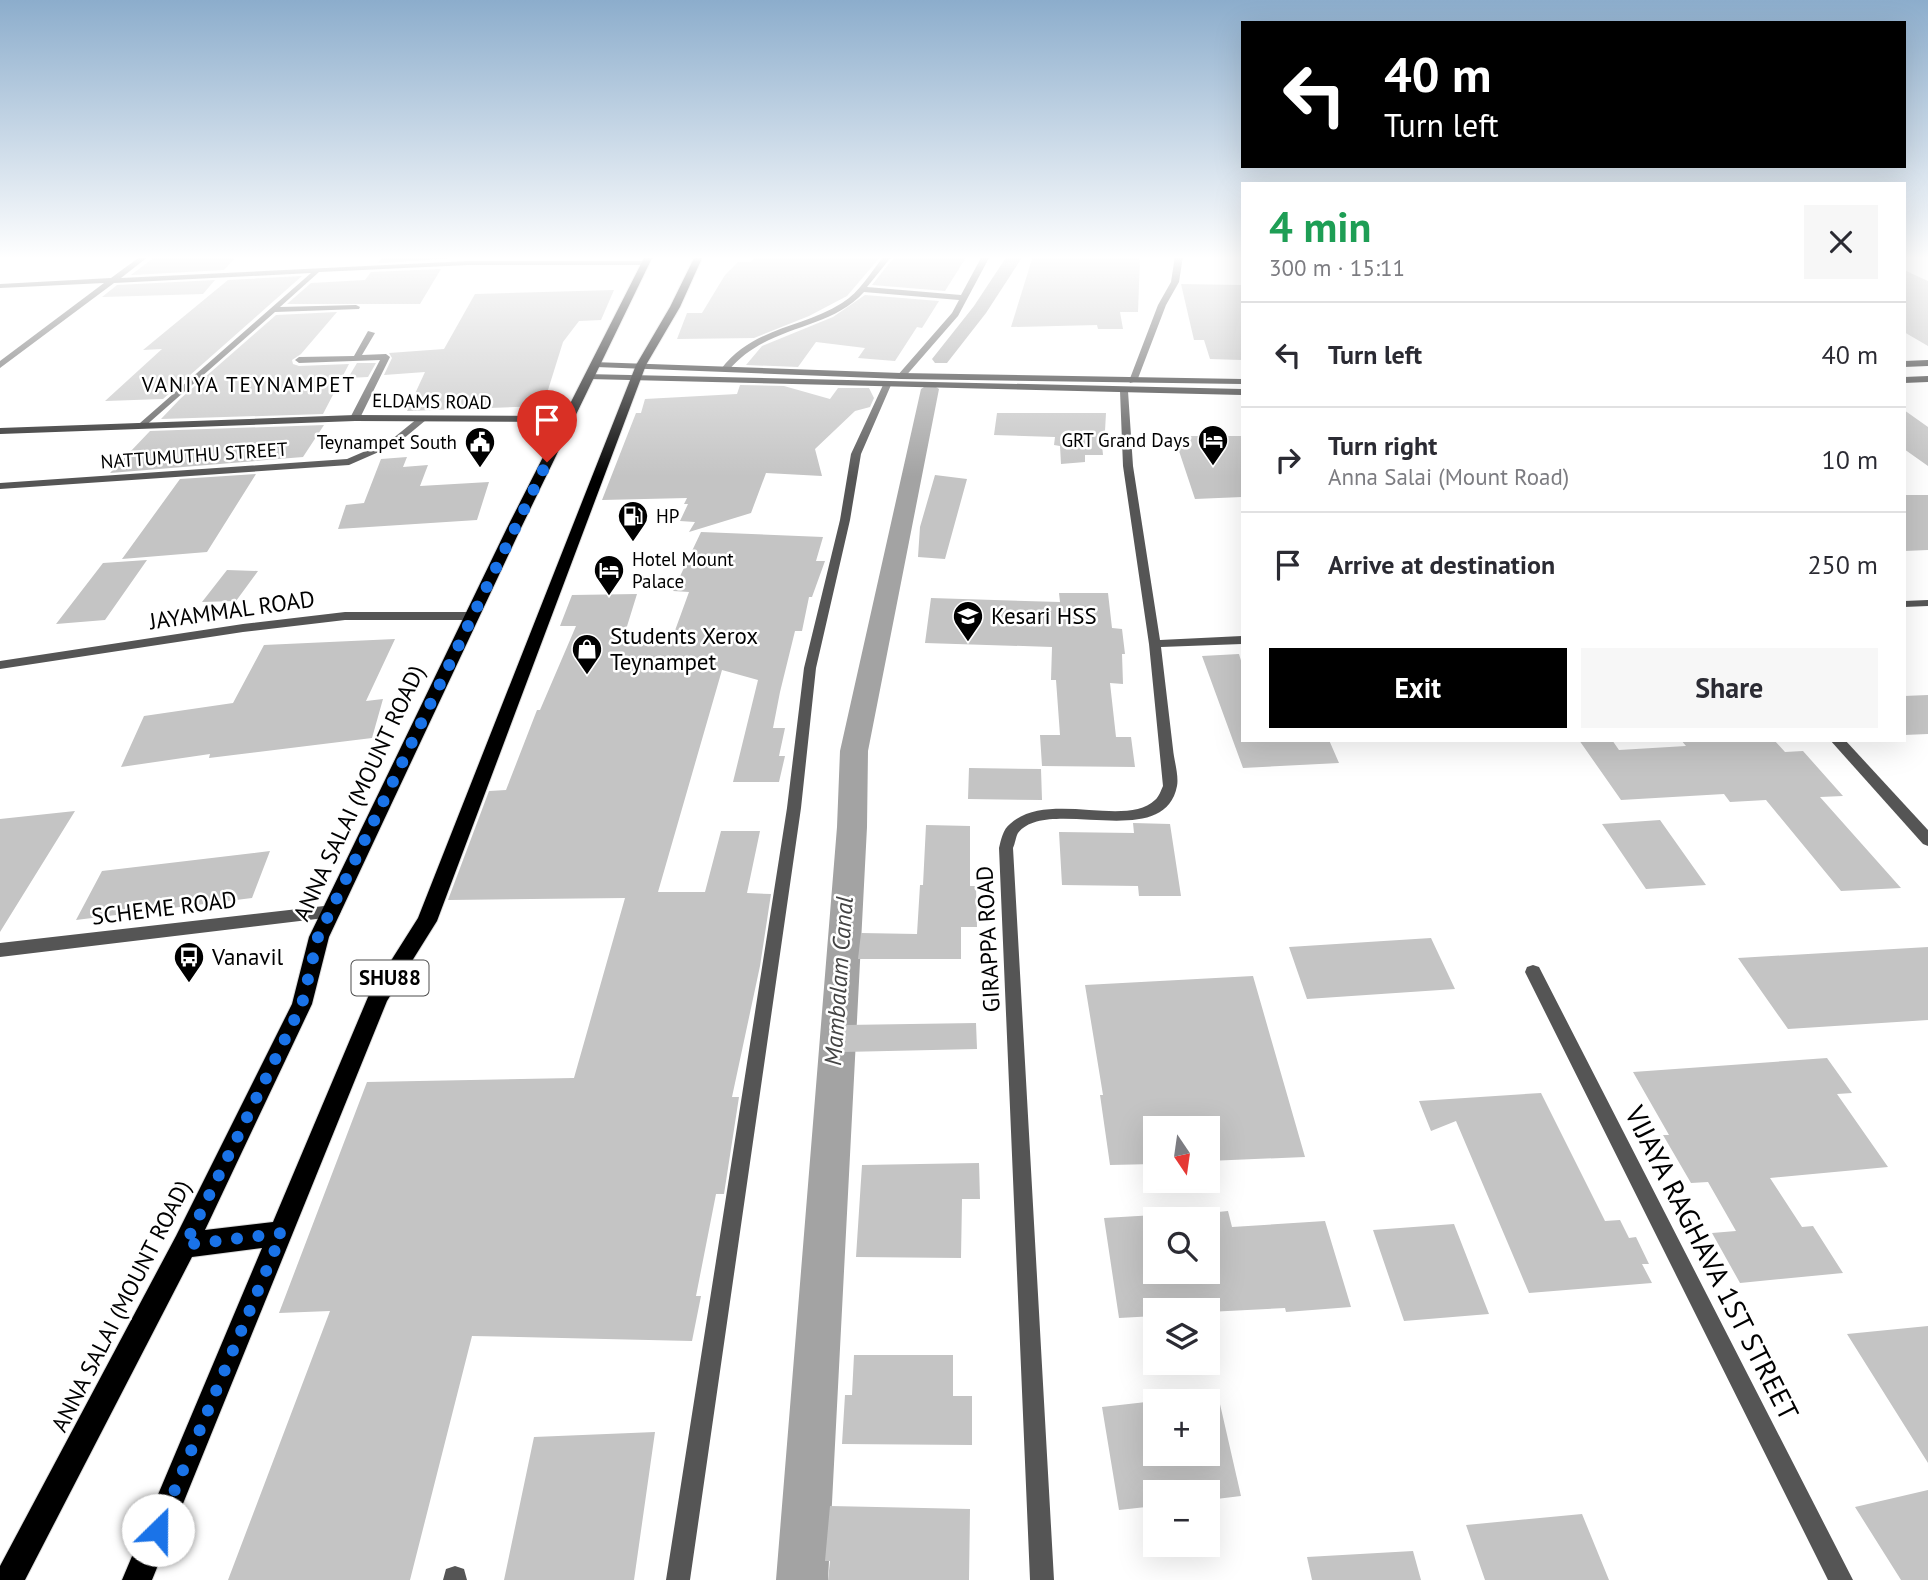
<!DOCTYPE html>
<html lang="en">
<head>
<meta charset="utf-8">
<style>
  :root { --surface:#fff; --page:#f7f7f7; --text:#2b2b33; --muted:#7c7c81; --line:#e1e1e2; --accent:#000 }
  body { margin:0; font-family:"PT Sans",sans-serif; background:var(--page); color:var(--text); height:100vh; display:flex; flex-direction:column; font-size:26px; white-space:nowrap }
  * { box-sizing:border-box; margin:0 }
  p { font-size:23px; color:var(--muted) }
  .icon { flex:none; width:38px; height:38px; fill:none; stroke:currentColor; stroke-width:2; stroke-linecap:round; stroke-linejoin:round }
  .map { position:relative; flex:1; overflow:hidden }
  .details { position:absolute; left:1241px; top:182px; width:665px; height:560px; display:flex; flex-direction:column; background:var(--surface); border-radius:0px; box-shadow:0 7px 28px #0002 }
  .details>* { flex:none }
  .banner { position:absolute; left:1241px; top:21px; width:665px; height:147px; border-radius:0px; box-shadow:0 7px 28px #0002; background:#000; color:#fff; overflow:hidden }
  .needle { width:46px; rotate:167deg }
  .tools { position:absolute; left:1143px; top:1116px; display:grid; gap:14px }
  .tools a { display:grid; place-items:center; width:77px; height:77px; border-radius:0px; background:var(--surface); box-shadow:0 7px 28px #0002; font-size:35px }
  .pin { position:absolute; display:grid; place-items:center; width:60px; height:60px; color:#fff; margin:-72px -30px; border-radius:50% 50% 50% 0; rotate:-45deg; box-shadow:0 0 7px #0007 }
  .pin .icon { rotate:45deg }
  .me { position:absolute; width:77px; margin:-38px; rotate:23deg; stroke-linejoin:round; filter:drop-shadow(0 0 5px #0008) }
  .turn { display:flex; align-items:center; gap:24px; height:147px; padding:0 28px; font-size:32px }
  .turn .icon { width:91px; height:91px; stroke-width:2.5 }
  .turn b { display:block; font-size:49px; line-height:60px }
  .round { display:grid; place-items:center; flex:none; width:74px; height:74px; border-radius:0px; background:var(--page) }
  .summary { display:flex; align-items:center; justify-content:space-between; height:119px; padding:0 28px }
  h1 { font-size:42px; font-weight:600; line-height:52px; color:#1e9e55 }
  .action { display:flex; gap:14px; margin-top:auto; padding:14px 28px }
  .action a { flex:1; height:80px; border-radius:0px; background:var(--accent); color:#fff; font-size:28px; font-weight:600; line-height:80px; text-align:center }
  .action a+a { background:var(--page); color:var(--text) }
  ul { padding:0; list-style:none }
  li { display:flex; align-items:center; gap:21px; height:105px; padding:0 28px; border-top:2px solid var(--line) }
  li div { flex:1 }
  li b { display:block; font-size:26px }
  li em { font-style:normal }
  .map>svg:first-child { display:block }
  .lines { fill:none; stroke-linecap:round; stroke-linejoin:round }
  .canal { fill:#a3a3a3; fill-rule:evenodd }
  .building { fill:#c4c4c4 }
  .primary-casing { stroke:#dbdbdb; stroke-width:2 }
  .minor { fill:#555; fill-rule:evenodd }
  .tertiary { fill:#555; fill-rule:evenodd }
  .secondary { fill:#222; fill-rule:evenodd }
  .primary { fill:#000; fill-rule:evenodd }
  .route { stroke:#1a73e8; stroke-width:12; stroke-dasharray:0 21.6 }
  .labels { text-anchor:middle; stroke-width:5; stroke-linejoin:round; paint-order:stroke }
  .far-street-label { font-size:19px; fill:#000; stroke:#fff }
  .far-poi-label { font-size:19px; fill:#000; stroke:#fff; text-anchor:end }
  .far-neighbourhood-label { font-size:21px; letter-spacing:2px; fill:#000; stroke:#fff }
  .shield { fill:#fff; stroke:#4c4c4c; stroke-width:2 }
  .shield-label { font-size:21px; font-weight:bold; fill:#000 }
  .street-label { font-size:23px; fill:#000; stroke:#fff }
  .poi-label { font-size:23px; fill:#000; stroke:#fff; text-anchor:start }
  .water-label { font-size:24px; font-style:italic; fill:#444; stroke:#fff }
  .near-street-label { font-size:28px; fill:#000; stroke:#fff }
</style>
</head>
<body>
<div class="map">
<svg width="1928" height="1580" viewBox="0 0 1928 1580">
  <rect width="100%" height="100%" fill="#fff"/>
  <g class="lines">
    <!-- canal -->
    <path class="canal" d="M1007 256H1023L986 313 947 363H935L932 359 974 306Z
      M930 383 939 389 868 751 867 827 828 1580H776L837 827 840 751 921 389Z"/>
  </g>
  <!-- building -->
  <path class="building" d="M156 256H237L224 270 131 275Z
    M383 256H449L447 259 378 263Z
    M756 256H881L847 296 809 316 754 338 677 339 687 313H702L725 275 738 262H750Z
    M895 256H967L945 291 872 285Z
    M1033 256 1140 257 1138 312H1120L1123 329H1098L1097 325 1011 327Z
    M441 269 420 304H287L311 283 365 280 371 272Z
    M1904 270 1928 281V346L1904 332Z
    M302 276 163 399 105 401 162 349 143 350 228 280Z
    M215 280 203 294 102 297 117 285Z
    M1181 284 1242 285V360L1210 359 1204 340H1194Z
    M614 290 601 320 579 321 563 342 543 406 407 411 425 372 384 375 392 358 389 353 444 349 475 294Z
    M865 295 939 301 922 328 917 327 895 361 858 358 865 348 816 342 798 367 746 365 762 346 833 317Z
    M337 312 301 354 292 360 293 364 299 366 349 364 323 414 161 419 180 399 276 315Z
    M357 363H376L368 377 348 378Z
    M740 385 784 386 830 399 838 388H869L874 398 870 407 855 411 815 449 822 476 766 473 751 513 689 532 695 522 680 521 688 504H684L687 498 602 500 636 413H641L645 399 737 394Z
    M1904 410 1928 427V466L1904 449Z
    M997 413H1106L1105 431 1116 444 1102 445 1103 455H1085V462L1061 464 1060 446 1054 445 1055 437 994 435Z
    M324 425 303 457 110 473 150 431Z
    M1174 436H1242V497L1195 499Z
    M407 457 403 467 428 465 420 486 489 482 477 520 338 529 346 505 364 503 381 459Z
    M256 474 207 552 122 559 180 479Z
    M935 475 967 479 945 559 918 557 920 527Z
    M1904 495H1928V550L1904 551Z
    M701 532 823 537 816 561H825L812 597H809L802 631H795L780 692 773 728H785L779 756H785L779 782H733L758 680 722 670 658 892H705L721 831H760L747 893 771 894 760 966 732 1097H739L724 1194H716L696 1296H701L692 1341 472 1336 410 1580H228L330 1311 279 1313 367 1082 574 1078 625 898 448 900 489 791 506 790 537 710H540L576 626H560L572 595 637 594 624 636H673L689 592 673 591Z
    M147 560 105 620 56 624 103 563Z
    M227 570 258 571 236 601 202 602Z
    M1059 593H1108L1112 628 1122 629 1125 654H1122L1123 684 1110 683 1116 737H1131L1135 767 1042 766 1040 735H1060L1056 680H1051L1052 647 925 643 931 598 1060 602Z
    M395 639 366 701 383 699 372 738 209 758 210 754 121 767 144 716 233 703 264 645Z
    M1239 654 1242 664V740H1329L1339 763 1243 768 1202 656Z
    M1928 695V734L1904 735V696Z
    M1579 740H1612L1619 750 1686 746 1681 740H1774L1785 752 1803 751 1843 796 1820 797 1901 888 1841 891 1766 800 1730 802 1724 794 1621 800Z
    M969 768 1041 769 1042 800 968 799Z
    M75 811 0 932V819Z
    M1660 820 1706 885 1646 889 1602 824Z
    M1133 823 1170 824 1181 896H1139L1138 886 1062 885 1059 832 1134 833Z
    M926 825 970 826V886H976L977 927H961V959H858L861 933 917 934 920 885H923Z
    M270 851 252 898 76 920 102 871Z
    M1431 938 1455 989 1307 999 1289 947Z
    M1928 947V1020L1788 1029 1738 958Z
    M1253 976 1305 1157 1208 1161V1129H1155V1164L1110 1165 1100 1095H1103L1085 985Z
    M976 1023 977 1049 843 1052 845 1025Z
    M1827 1058 1852 1093 1837 1094 1888 1167 1770 1178 1802 1227 1813 1226 1843 1273 1740 1283 1712 1233 1736 1231 1708 1182 1691 1183 1663 1135H1669L1633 1072Z
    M1541 1093 1605 1221 1620 1220 1629 1238 1636 1237 1649 1264H1642L1652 1283 1529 1293 1456 1121 1431 1131 1419 1101Z
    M979 1163 980 1199H962L961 1258 856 1257 862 1165Z
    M1228 1211 1232 1227 1325 1221 1351 1307 1286 1312 1285 1308 1208 1312 1155 1311V1316L1119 1318 1104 1218 1155 1215V1272H1208V1213Z
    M1454 1224 1489 1314 1404 1321 1373 1230Z
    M1928 1326V1463L1847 1334Z
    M854 1355H953V1396H972V1445L842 1444 845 1395H852Z
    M1217 1391 1241 1496 1208 1500V1493H1155V1506L1119 1510 1102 1407 1155 1401V1454H1208V1392Z
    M655 1432 634 1580H504L534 1437Z
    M1928 1490V1580H1901L1855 1507Z
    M830 1506 970 1509 969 1580H828L830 1561H825Z
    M1582 1514 1609 1580H1485L1466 1525Z
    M1413 1551 1421 1580H1312L1307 1557Z"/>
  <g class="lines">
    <!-- primary casing -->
    <g class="primary-casing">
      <path id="primary" d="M645 256H653L521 528 329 937 312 1004 205 1230 273 1222 368 997 418 918 636 365 670 307 695 256H703L680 307 646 365 437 921 387 1001 152 1580H122L262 1248 192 1257 25 1580H0V1566L176 1236 292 1004 309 937 507 528Z"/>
    </g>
    <!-- minor -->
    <path class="minor" d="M141 256H149L121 278 468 261H645L649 263 645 265H468L319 272 280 307 356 305 360 307 359 309 275 312 143 428 138 425 140 423 311 273 114 283 0 368V361L104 283 0 288V284L111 278Z
      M884 256H892L867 287 961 295 982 256H990L958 316 904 378 897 376 952 313 959 300 864 292C826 333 768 323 728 371H722L721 369C753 327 800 329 842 303 860 292 870 273 884 256Z
      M1175 256H1183L1179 282 1166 305 1137 381 1130 383 1129 381 1158 305 1171 282Z
      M368 331 375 333 362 355 386 354 390 357 360 418 355 421 350 418 380 360 299 363 295 360 299 357 354 356Z
      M887 382 891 385 861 454 850 520 816 668 801 808 690 1580H666L787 808 804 668 840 520 851 454 883 385Z
      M1124 388 1128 391 1133 466 1160 640 1242 636V644L1161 647C1165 681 1169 715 1173 749 1174 760 1179 776 1177 786 1164 853 1047 795 1018 833 1016 836 1015 844 1013 848L1054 1580H1030L999 848C1001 840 1003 829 1010 824 1047 790 1126 828 1155 800 1159 797 1161 790 1163 786L1149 644 1123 466 1120 391Z
      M418 418 426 420 397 444 349 465 0 489V483L347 459 391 440Z
      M1928 600V606L1904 607V601Z
      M345 612H472L478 616 472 620H345L243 632 0 669V661L243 624Z
      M333 905 339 907 341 911 339 915 333 917 0 957V943Z
      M1533 965 1539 967 1853 1580H1828L1525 972 1527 967Z
      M455 1566 464 1569 467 1580H443L446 1569Z"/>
    <!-- tertiary -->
    <path class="tertiary" d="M1830 740H1845L1928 830V846L1923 844Z"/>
    <!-- secondary -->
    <path class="secondary" d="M1928 360V366L1904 367V361Z
      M593 362 901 373 1242 379V384L901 379 596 367 593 366Z
      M585 374 1242 389V395L588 379 585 378Z
      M1928 376V382L1904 383V377Z
      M355 415 569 416 574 419 569 422 355 421 0 434V428Z"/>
    <!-- primary -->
    <use href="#primary" class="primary"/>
  </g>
  <!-- sky -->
  <linearGradient id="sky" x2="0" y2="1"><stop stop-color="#8cadcc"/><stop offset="0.54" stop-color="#fff"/><stop offset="1" stop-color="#fff" stop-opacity="0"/></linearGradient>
  <rect width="1928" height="477" fill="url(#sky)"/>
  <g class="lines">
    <!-- route -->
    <path class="route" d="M158 1530 282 1233 185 1245 302 1004 318 937 547 462"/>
  </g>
  <!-- icons -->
  <defs>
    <g id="hotel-pin" transform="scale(1.575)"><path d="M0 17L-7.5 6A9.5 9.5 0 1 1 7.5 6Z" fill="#000" stroke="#fff"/><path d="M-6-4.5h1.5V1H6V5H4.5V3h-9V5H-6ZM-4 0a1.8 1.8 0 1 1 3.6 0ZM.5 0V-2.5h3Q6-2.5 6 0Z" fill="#fff"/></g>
    <g id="civic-pin" transform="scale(1.575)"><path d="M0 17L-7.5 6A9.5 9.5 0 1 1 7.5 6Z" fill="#000" stroke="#fff"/><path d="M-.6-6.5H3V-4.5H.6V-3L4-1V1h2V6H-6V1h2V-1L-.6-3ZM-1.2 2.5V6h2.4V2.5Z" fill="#fff"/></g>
    <g id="fuel-pin" transform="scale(1.575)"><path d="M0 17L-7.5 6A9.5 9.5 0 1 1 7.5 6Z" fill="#000" stroke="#fff"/><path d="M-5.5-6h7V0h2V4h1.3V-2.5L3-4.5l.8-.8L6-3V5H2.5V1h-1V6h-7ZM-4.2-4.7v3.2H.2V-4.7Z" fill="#fff"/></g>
    <g id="school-pin" transform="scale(1.575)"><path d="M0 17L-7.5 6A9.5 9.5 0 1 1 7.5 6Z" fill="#000" stroke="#fff"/><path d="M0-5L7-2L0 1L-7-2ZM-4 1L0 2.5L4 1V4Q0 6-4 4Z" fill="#fff"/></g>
    <g id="shop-pin" transform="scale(1.575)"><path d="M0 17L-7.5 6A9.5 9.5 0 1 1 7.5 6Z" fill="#000" stroke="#fff"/><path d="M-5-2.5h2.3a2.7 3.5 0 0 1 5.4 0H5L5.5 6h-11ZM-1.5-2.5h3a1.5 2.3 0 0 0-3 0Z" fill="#fff"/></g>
    <g id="bus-pin" transform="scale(1.575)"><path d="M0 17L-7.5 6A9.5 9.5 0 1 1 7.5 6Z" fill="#000" stroke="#fff"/><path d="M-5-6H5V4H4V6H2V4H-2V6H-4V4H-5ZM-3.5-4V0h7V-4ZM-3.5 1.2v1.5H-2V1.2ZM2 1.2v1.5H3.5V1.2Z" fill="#fff"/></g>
  </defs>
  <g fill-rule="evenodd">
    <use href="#hotel-pin" x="1213" y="440"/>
    <use href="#civic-pin" x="480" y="442"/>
    <use href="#fuel-pin" x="633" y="516"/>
    <use href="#hotel-pin" x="609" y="570"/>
    <use href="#school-pin" x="968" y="616"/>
    <use href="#shop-pin" x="587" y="649"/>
    <use href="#bus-pin" x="189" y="957"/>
  </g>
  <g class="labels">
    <!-- far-street labels -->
    <g class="far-street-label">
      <text transform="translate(432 401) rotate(1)" y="7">ELDAMS ROAD</text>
      <text transform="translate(194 455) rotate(-4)" y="7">NATTUMUTHU STREET</text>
    </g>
    <!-- far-poi labels -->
    <g class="far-poi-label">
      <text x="1190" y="447">GRT Grand Days</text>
      <text x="457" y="449">Teynampet South</text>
      <text x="656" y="523" text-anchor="start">HP</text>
      <text x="632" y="566" text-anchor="start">Hotel Mount<tspan x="632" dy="22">Palace</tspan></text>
    </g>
    <!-- far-neighbourhood labels -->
    <g class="far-neighbourhood-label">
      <text x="249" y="392">VANIYA TEYNAMPET</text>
    </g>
    <!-- shield labels -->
    <rect class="shield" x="351.5" y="960.5" width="77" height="35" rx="5"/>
    <g class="shield-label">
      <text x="390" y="985">SHU88</text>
    </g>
    <!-- street labels -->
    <g class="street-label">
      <text transform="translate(232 610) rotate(-8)" y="8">JAYAMMAL ROAD</text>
      <text transform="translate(359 793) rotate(-65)" y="8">ANNA SALAI (MOUNT ROAD)</text>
      <text transform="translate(164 908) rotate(-7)" y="8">SCHEME ROAD</text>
      <text transform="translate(988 939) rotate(-93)" y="8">GIRAPPA ROAD</text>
      <text transform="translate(121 1306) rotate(-63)" y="8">ANNA SALAI (MOUNT ROAD)</text>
    </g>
    <!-- poi labels -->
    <g class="poi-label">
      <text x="991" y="624">Kesari HSS</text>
      <text x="610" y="644">Students Xerox<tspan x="610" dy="26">Teynampet</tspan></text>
      <text x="212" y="965">Vanavil</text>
    </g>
    <!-- water labels -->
    <g class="water-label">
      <text transform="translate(839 981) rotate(-86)" y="8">Mambalam Canal</text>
    </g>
    <!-- near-street labels -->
    <g class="near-street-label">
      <text transform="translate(1712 1263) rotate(63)" y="10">VIJAYA RAGHAVA 1ST STREET</text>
    </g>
  </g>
</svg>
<div class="tools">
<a><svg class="needle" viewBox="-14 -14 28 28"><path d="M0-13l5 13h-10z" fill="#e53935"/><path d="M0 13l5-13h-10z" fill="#7c7c81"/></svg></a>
<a><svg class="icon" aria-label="search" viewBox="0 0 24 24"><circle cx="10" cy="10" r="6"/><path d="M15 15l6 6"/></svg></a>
<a><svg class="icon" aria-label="layers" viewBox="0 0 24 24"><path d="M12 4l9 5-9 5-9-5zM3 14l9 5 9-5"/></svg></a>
<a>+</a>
<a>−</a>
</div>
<div class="pin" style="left:547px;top:462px;background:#d93025"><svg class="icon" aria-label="arrive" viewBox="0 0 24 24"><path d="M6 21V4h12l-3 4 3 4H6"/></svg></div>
<svg class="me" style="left:158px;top:1530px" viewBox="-20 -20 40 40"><circle r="19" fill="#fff"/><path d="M0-13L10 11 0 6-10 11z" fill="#1a73e8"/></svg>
<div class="banner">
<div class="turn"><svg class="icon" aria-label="left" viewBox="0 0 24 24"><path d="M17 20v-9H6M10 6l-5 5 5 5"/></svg><div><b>40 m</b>Turn left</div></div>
</div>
<section class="details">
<div class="summary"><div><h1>4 min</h1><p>300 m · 15:11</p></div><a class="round"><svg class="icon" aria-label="close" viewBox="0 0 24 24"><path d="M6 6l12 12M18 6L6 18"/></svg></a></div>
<ul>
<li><svg class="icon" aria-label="left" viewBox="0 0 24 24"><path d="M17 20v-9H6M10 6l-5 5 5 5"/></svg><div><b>Turn left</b></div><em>40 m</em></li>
<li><svg class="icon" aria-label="right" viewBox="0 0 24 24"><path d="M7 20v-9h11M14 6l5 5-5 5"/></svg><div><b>Turn right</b><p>Anna Salai (Mount Road)</p></div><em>10 m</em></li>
<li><svg class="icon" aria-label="arrive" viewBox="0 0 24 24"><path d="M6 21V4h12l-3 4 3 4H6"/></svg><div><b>Arrive at destination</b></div><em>250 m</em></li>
</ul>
<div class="action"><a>Exit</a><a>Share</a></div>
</section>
</div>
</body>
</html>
